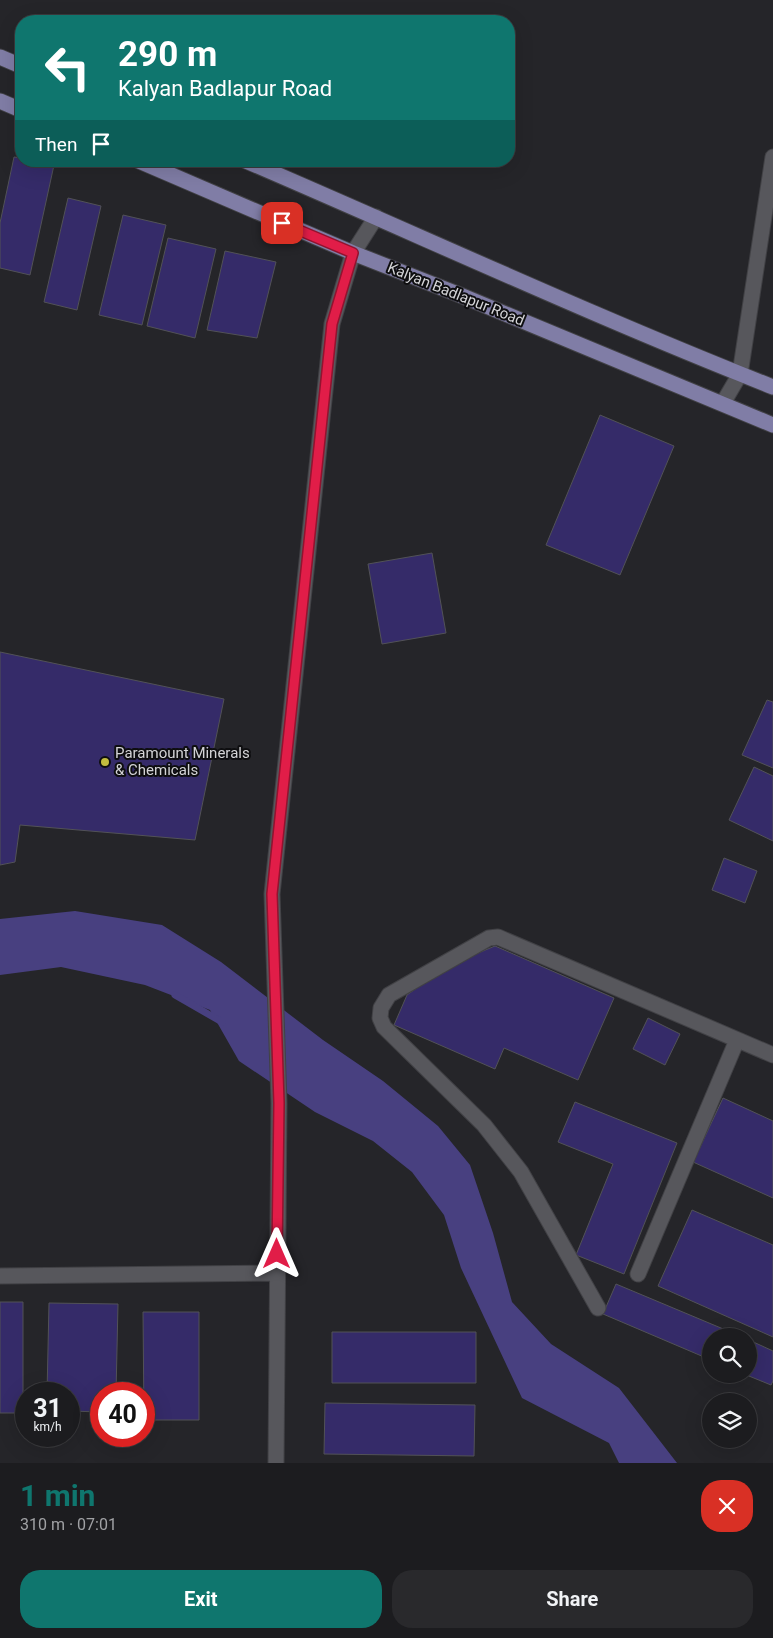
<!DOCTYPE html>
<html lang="en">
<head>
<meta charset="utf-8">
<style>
  :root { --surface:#1c1c1f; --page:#29292c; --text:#f1f3f6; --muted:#a0a1a4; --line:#3a3a3d; --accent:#0f766e }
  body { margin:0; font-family:Roboto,sans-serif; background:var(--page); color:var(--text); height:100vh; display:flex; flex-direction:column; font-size:19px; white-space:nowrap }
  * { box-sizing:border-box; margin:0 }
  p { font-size:16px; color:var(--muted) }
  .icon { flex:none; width:28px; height:28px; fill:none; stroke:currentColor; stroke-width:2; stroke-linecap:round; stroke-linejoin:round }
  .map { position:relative; height:1463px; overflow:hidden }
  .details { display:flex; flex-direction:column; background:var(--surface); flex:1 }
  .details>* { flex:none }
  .banner { position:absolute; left:15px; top:15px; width:500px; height:152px; border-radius:20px; box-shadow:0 5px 20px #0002,0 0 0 1px var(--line); background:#0f766e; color:#fff; overflow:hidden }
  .buttons { position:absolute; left:702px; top:1328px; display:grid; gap:10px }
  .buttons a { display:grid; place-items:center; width:55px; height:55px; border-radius:50%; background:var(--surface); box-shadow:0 5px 20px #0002,0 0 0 1px var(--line); font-size:25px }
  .speed { position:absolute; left:15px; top:1382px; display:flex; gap:10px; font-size:25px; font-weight:700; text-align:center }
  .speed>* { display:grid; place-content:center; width:65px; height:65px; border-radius:50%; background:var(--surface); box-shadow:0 5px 20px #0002,0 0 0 1px var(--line); line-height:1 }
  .speed small { font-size:12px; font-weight:400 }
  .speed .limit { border:8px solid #d22; background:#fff; color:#111 }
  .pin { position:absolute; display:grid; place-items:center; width:42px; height:42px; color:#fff; margin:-21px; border-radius:10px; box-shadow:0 2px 8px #0006 }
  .me { position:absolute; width:55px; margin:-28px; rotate:0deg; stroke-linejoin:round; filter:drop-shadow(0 0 4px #0008) }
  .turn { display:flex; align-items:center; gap:18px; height:105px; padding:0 20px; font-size:22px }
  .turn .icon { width:65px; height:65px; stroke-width:2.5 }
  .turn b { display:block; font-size:35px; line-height:42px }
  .then { display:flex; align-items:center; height:48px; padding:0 20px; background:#0003; gap:10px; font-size:19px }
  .round { display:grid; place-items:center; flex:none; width:52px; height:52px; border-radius:20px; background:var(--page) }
  .summary { display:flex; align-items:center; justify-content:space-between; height:85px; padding:0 20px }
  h1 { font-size:30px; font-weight:700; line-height:38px; color:var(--accent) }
  .action { display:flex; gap:10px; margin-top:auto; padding:10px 20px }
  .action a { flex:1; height:58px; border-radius:20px; background:var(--accent); color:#fff; font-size:20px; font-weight:700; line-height:58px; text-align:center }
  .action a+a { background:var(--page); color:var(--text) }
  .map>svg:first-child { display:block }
  .water { fill:#484080 }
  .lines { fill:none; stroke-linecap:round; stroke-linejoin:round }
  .stream { stroke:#484080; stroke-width:7 }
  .building { fill:#352b69; stroke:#525257 }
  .minor-casing { stroke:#414145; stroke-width:17 }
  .major-casing { stroke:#414145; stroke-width:17 }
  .minor { stroke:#57575c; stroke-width:15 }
  .major { stroke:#807da6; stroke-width:15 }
  .route-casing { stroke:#92132f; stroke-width:12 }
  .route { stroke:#e11d48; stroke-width:9 }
  .poi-dot { fill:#c3bd3f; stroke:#0e0e10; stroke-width:2 }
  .labels { text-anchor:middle; stroke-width:4; stroke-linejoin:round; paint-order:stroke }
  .street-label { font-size:15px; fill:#d4d4d7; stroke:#0e0e10 }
  .poi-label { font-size:15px; fill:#d4d4d7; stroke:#0e0e10; text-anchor:start }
</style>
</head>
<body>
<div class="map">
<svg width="773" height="1463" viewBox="0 0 773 1463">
  <rect width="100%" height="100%" fill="#252529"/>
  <!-- water -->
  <path class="water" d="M75 911 162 925 221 962 323 1040 383 1081 438 1126 470 1165 493 1233 512 1302 551 1344 619 1388 677 1463H619L609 1443 522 1398 461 1268 444 1215 412 1172 373 1141 315 1112 239 1061 210 1010 145 985 61 967 0 975V919Z"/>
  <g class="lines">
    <!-- stream -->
    <path class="stream" d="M175 995 222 1022"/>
  </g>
  <!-- building -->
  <path class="building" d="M14 157 21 158V161H37L54 165 30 275 0 268V223Z
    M68 198 101 206 77 310 44 302Z
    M123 215 166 225 142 325 99 315Z
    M168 238 216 249 195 338 147 326Z
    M225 251 276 262 257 338 207 330Z
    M600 415 674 446 620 575 546 545Z
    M432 553 446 633 382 644 368 564Z
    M0 652 224 699 195 840 20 825 15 862 0 865Z
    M767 700 773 702V768L742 755Z
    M754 767 773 776V841L729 820Z
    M724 858 757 871 745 903 712 890Z
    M495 946 614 998 578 1080 504 1048 495 1069 394 1025 407 995 447 966Z
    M648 1018 680 1034 665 1065 633 1049Z
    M723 1098 773 1121V1198L693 1162Z
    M575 1102 677 1143 624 1274 576 1255 613 1164 558 1142Z
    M692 1210 773 1245V1337L658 1286Z
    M616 1284 740 1336H711V1360L603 1314Z
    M0 1302H23V1413H0Z
    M49 1303 118 1304 116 1394H101V1412L69 1411V1394H47Z
    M143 1312H199V1420H144Z
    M332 1332H476V1383H332Z
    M749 1340 773 1351V1381L771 1385 744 1374H749Z
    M325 1403 475 1405 474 1456 324 1454Z"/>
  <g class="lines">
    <!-- minor casing -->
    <g class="minor-casing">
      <path id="minor" d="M723 403 740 374 773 157
        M638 1274 737 1040
        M0 1276 277 1273
        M598 1308 521 1172 484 1125 384 1027 380 1018 381 1008 389 995 489 938 498 937 773 1055
        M276 1463 279 1103 272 894 332 324 353 253 376 217"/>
    </g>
    <!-- major casing -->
    <g class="major-casing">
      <path id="major" d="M0 57 21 66
        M0 101 21 110
        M139 161 353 253 460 295 773 425
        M246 161C421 236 595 317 773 387"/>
    </g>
    <!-- minor -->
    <use href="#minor" class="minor"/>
    <!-- major -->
    <use href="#major" class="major"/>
  </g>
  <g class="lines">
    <!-- route casing -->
    <g class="route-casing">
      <path id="route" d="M277 1254 279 1103 272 894 332 324 353 253 282 223"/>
    </g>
    <!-- route -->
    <use href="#route" class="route"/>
  </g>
  <!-- markers -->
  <circle class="poi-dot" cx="105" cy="762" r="5"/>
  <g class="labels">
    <!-- street labels -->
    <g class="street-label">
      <text transform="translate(456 294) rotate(22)" y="5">Kalyan Badlapur Road</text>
    </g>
    <!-- poi labels -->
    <g class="poi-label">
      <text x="115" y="758">Paramount Minerals<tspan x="115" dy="17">&amp; Chemicals</tspan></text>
    </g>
  </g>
</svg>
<div class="buttons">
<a><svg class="icon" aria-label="search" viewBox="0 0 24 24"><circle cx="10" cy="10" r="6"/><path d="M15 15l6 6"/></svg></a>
<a><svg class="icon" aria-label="layers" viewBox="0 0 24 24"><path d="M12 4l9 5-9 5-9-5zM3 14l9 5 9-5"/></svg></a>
</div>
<div class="speed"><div>31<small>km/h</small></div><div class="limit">40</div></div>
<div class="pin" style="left:282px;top:223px;background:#d93025"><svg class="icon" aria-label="arrive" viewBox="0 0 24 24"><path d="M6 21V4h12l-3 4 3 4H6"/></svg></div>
<svg class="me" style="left:277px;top:1254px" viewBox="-20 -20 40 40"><path d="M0-17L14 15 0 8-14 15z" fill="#e11d48" stroke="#fff" stroke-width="4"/></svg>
<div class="banner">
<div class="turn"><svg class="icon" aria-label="left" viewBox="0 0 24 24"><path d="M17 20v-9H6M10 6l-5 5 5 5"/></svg><div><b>290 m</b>Kalyan Badlapur Road</div></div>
<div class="then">Then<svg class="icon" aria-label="arrive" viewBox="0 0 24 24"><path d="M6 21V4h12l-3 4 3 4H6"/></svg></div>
</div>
</div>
<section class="details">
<div class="summary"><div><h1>1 min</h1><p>310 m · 07:01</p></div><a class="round" style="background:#d93025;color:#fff"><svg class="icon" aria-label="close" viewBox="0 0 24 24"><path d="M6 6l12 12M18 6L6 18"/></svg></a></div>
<div class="action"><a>Exit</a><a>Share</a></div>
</section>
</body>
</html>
